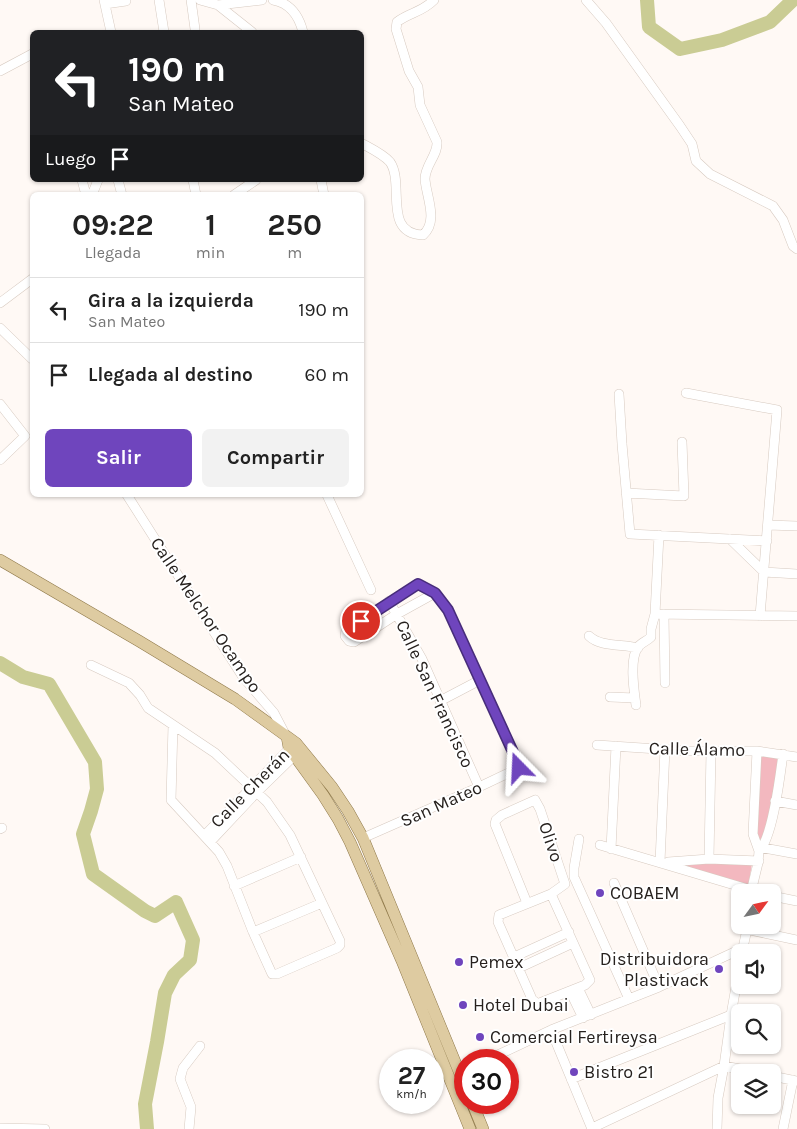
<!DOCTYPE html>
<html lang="es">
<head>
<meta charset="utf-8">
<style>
  :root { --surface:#fff; --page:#f2f2f2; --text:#222; --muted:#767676; --line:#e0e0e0; --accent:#6f45bd }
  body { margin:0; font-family:Karla,sans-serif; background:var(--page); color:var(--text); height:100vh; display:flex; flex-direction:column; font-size:19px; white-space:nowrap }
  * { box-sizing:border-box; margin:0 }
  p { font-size:16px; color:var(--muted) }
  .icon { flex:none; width:28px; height:28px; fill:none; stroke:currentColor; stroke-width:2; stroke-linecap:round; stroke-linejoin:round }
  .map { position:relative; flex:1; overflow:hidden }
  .sheet { position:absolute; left:30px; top:192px; width:334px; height:305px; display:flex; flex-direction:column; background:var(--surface); border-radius:8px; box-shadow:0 1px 4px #0004 }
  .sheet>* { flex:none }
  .hud { position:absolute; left:30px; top:30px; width:334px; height:152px; border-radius:8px; box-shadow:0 1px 4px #0004; background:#202124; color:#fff; overflow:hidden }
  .needle { width:32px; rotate:57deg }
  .fabs { position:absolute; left:731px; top:884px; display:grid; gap:10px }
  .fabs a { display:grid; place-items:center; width:50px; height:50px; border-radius:8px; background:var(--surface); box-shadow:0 1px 4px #0004; font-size:25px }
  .speed { position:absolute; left:379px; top:1049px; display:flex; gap:10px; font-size:25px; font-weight:700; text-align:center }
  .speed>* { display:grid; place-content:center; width:65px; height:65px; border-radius:50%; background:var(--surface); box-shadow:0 1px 4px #0004; line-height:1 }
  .speed small { font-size:12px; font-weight:400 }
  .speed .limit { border:8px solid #d22; background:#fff; color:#111 }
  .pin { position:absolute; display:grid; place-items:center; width:42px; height:42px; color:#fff; margin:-21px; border:2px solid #fff; border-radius:50%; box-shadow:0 1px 5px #0007 }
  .me { position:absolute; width:55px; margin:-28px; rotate:339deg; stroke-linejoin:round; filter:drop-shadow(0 0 4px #0008) }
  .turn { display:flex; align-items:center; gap:18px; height:105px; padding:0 15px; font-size:22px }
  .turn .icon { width:65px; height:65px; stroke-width:2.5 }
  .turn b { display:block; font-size:35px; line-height:42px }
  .then { display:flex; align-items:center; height:48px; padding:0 15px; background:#0003; gap:10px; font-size:19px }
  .eta { display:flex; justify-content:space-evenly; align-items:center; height:85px; text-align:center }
  .eta b { font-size:30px; font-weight:700; line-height:35px }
  .cta { display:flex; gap:10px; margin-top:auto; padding:10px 15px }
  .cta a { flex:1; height:58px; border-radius:8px; background:var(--accent); color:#fff; font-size:20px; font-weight:700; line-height:58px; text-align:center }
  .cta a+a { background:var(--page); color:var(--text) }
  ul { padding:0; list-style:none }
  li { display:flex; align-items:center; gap:15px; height:65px; padding:0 15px; border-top:1px solid var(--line) }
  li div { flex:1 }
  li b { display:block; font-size:19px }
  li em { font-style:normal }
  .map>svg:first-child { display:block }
  .green { fill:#f3b8bf }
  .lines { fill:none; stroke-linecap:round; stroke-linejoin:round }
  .river { stroke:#cacc94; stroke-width:14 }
  .minor-casing { stroke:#d7cac0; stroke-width:10 }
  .major-casing { stroke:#8f794a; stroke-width:12 }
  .minor { stroke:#fff; stroke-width:9 }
  .major { stroke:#decba1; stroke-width:11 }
  .route-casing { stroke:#482d7b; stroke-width:12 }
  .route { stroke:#6f45bd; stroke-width:9 }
  .poi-dot { fill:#6f45bd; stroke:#fff; stroke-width:2 }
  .labels { text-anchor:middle; stroke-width:4; stroke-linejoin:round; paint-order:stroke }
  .street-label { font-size:18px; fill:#26211e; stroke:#fff }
  .poi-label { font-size:18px; fill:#26211e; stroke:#fff; text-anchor:start }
</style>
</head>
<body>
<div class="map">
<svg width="797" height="1129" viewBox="0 0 797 1129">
  <rect width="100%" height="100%" fill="#fff9f5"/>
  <!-- green -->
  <path class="green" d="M759 756 781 758 764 837 758 841 755 833Z
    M713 860 752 864 748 888 670 864Z"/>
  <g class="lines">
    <!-- river -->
    <path class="river" d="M647 0 649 27 680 49 722 40 770 22 793 0
      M0 663 23 677 49 684 95 762 97 789 91 811 83 834 93 874 145 911 155 916 176 902 193 940 190 960 174 975 165 993 157 1042 145 1104 147 1129"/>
    <!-- minor casing -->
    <g class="minor-casing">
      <path id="minor" d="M104 0 111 32
        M159 0 164 32
        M191 0 195 29
        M200 0 218 5 252 32
        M273 0C290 3 299 16 303 32
        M586 0 606 23 680 126 692 144 696 161 710 174 773 206 783 220 793 246 797 249
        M105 4 126 1
        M218 5 262 0
        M0 71 32 54
        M361 143C370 148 383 154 390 162 405 183 382 234 423 235 439 221 426 196 425 179 425 165 438 155 437 142L420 105 418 87 409 71 396 29 397 22C410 12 421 13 434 0
        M82 180 86 195
        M118 180 122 195
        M193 180 196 195
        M321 180 324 195
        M92 195 98 180
        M234 195 256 180
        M0 303 32 279
        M0 328 32 359
        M686 393 777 410 760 616
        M619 394 622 444 630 534 767 541
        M0 404 25 436 0 460
        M626 493 684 496 682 442
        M127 495 216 635 243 677 274 713 285 734
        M327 495 371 590
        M768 525 797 526
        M730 539 764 572 797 574
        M389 601 422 659 479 787
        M655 614 797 616
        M664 614 665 683
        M589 636C600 647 623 644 638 648
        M91 665 129 683 140 695 148 708 215 753 267 802 290 835 340 941V945L337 948 277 974H272L253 932 227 866 219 852 171 800 173 725
        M610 697 635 698
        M440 701 480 680
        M636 705C634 691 629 659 638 647 641 643 647 641 651 637V629L655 614 659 535
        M597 745 688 751H757L797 757
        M775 801 797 805
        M0 829 2 828
        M205 835 294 744
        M363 838 479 787 519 768 518 763 448 610 435 593 418 584 346 630 345 636 349 641 354 642 397 614 435 593
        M579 839 574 868V877L629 999
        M211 841 257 792 298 752
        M600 845 758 892
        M759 847 797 854
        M611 849 616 746
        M759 851C773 837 780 776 783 754
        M709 859 711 751
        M660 862 665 749
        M668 862 709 859 759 861
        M614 883 659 987
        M234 886 301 857
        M751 892 758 863 759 851 753 834 757 751
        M772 896 797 901
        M527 903 495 824 496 820 502 815 535 800 540 809 565 884 551 894 499 915 498 922 532 999 537 1004 585 985 590 980 551 894
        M745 929 797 940
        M253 932 322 903
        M742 952 746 934 745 925
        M514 957 569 932
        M519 968 573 943
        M578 988 591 1015
        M570 991 583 1018
        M551 1030 592 1129
        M487 1060 551 1030 659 987 743 948
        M772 1076 797 1081
        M571 1079 731 1015
        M0 1128 45 1129
        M592 1128 724 1066 756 1072
        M189 1129 191 1107 180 1079 183 1068 200 1046
        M717 1129 718 1098 724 1066 731 1015 740 964
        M783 1129 793 1080"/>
    </g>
    <!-- major casing -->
    <g class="major-casing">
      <path id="major" d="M0 560 139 641 235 699 296 743 332 787 348 811 363 838 465 1086
        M287 737 289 748 323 795 338 819 350 842 402 961 470 1129
        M472 1102 483 1129"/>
    </g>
    <!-- minor -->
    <use href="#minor" class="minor"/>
    <!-- major -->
    <use href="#major" class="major"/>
  </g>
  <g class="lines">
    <!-- route casing -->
    <g class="route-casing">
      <path id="route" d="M361 621 418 584 435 593 448 610 518 763 519 768"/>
    </g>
    <!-- route -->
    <use href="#route" class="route"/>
  </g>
  <!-- markers -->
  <g class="poi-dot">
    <circle cx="600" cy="893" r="5"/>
    <circle cx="459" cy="962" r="5"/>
    <circle cx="719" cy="969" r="5"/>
    <circle cx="463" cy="1005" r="5"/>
    <circle cx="480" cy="1037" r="5"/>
    <circle cx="574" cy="1072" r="5"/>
  </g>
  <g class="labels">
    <!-- street labels -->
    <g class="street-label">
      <text transform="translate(206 615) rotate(56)" y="6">Calle Melchor Ocampo</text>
      <text transform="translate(435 694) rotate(65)" y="6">Calle San Francisco</text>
      <text transform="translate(697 749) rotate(1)" y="6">Calle Álamo</text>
      <text transform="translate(250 788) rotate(-45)" y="6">Calle Cherán</text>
      <text transform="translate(441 804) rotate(-24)" y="6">San Mateo</text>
      <text transform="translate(551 842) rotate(71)" y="6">Olivo</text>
    </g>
    <!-- poi labels -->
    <g class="poi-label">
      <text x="610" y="899">COBAEM</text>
      <text x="709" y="965" text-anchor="end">Distribuidora<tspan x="709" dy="21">Plastivack</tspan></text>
      <text x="469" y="968">Pemex</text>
      <text x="473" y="1011">Hotel Dubai</text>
      <text x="490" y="1043">Comercial Fertireysa</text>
      <text x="584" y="1078">Bistro 21</text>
    </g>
  </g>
</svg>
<div class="fabs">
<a><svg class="needle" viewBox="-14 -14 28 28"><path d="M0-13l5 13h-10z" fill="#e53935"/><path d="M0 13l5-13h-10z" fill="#767676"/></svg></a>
<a><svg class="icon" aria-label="sound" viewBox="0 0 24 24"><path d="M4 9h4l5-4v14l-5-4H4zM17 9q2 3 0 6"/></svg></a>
<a><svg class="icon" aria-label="search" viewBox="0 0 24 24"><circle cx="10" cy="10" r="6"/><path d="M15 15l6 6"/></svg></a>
<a><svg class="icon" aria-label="layers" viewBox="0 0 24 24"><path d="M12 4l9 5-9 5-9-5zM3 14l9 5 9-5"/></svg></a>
</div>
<div class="speed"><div>27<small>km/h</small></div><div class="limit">30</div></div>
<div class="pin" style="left:361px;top:621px;background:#d93025"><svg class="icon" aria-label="arrive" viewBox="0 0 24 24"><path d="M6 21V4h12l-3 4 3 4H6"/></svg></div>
<svg class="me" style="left:519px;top:768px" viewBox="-20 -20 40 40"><path d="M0-17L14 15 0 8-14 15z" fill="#6f45bd" stroke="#fff" stroke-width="4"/></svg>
<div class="hud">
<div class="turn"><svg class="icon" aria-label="left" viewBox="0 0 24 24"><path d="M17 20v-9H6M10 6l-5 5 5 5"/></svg><div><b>190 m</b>San Mateo</div></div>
<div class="then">Luego<svg class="icon" aria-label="arrive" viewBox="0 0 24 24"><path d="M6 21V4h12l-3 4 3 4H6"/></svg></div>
</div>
<section class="sheet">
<div class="eta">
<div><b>09:22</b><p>Llegada</p></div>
<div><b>1</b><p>min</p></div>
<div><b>250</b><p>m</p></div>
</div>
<ul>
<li><svg class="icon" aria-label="left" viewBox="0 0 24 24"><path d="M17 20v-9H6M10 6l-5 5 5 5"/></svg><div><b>Gira a la izquierda</b><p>San Mateo</p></div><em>190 m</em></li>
<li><svg class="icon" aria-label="arrive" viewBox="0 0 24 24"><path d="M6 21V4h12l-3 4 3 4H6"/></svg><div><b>Llegada al destino</b></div><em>60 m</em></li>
</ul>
<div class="cta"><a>Salir</a><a>Compartir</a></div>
</section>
</div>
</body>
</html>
